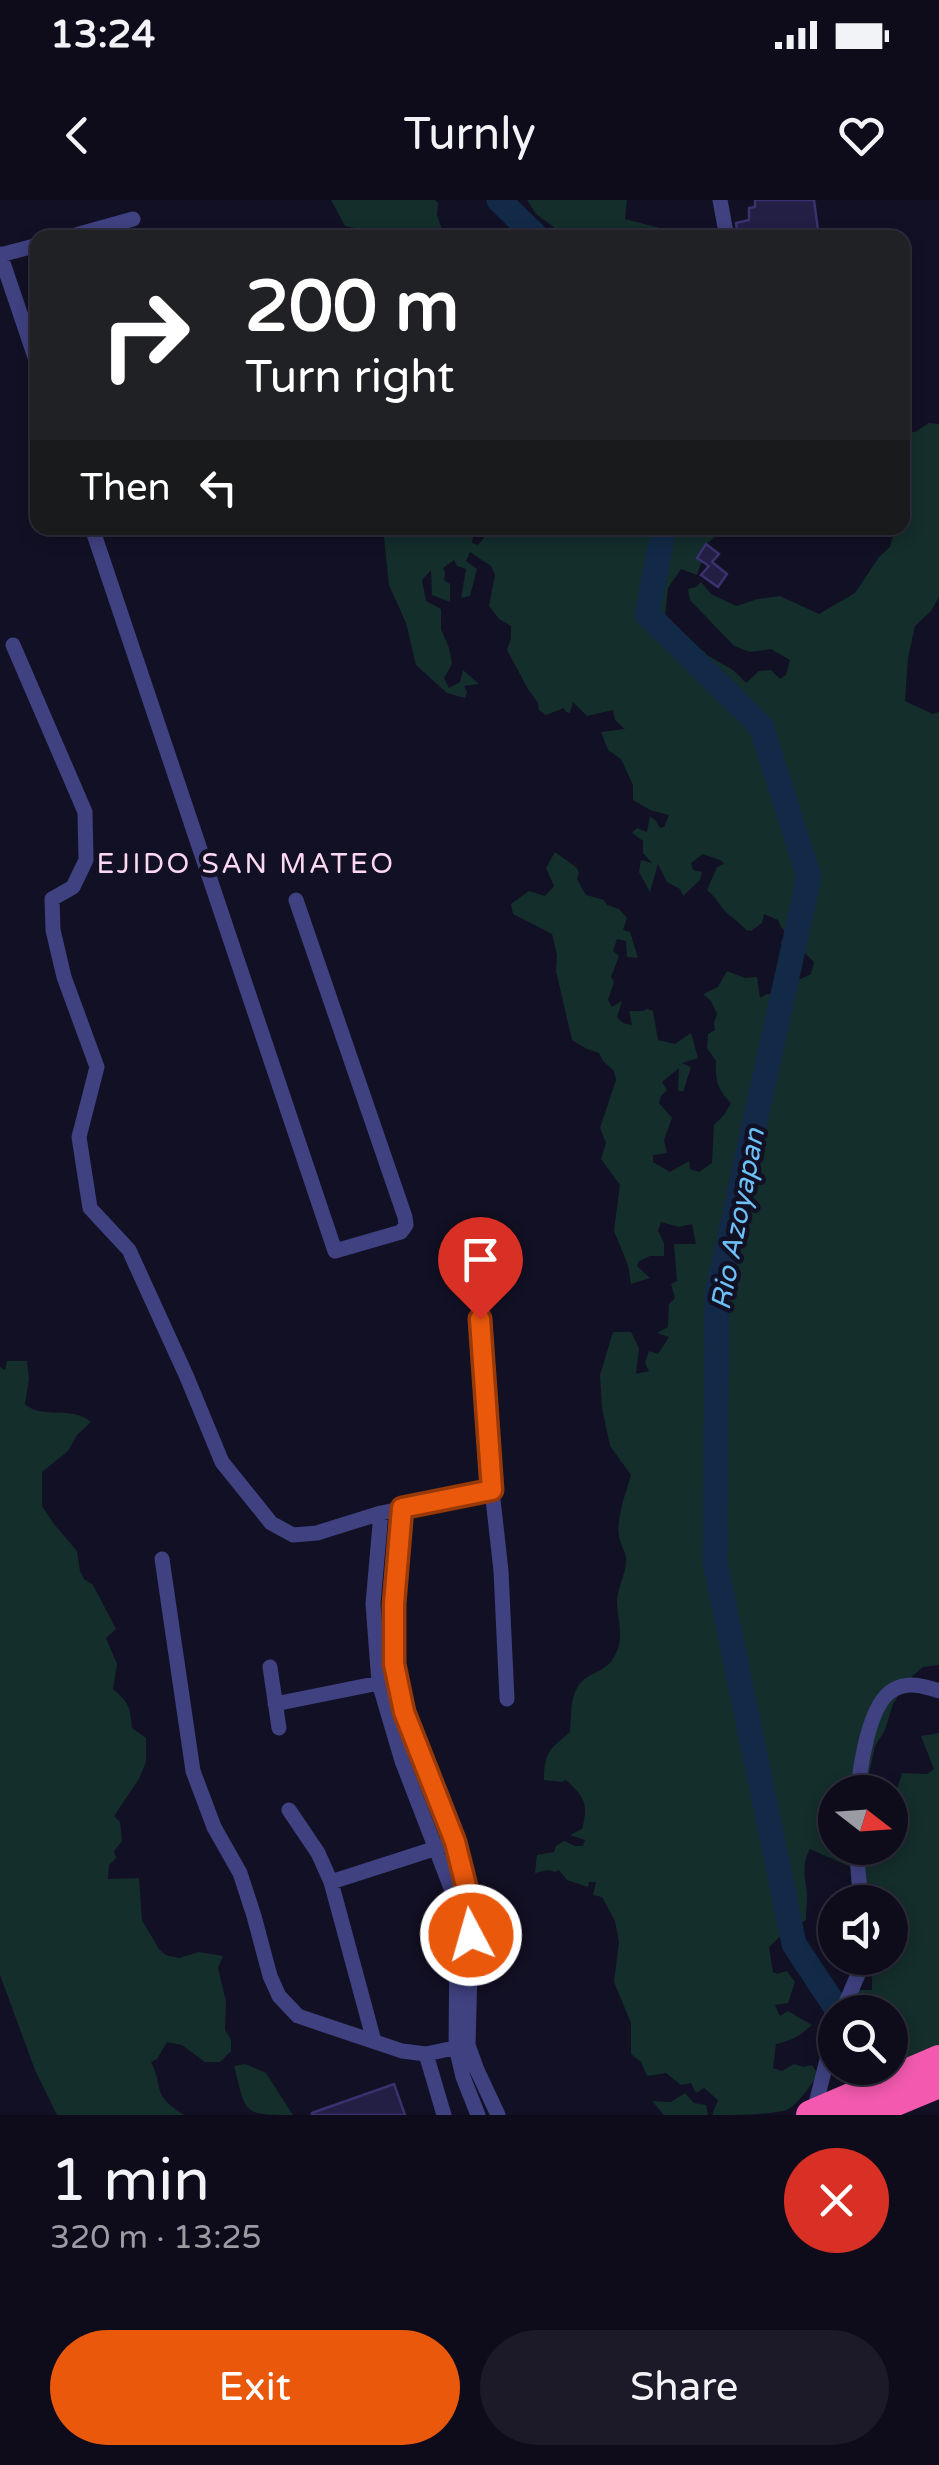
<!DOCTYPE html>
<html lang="en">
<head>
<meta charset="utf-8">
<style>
  :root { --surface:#0e0c1b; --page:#1c1a28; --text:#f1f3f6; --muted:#9b9ba3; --line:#2e2c3a; --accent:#ea580c }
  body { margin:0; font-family:"Varela Round",sans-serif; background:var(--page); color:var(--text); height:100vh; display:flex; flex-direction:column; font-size:38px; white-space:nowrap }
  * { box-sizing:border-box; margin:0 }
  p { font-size:32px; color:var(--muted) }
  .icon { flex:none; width:55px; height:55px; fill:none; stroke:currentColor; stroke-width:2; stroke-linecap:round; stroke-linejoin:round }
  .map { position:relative; height:1915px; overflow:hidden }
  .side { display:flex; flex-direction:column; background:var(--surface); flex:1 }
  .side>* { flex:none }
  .guide { position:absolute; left:30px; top:30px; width:880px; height:305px; border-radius:20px; box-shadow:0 5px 15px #0003,0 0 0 2px var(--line); background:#202124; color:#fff; overflow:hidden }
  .needle { width:65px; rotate:107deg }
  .buttons { position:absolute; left:818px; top:1575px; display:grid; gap:20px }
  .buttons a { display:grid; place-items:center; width:90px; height:90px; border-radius:50%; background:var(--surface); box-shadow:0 5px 15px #0003,0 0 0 2px var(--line); font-size:50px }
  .pin { position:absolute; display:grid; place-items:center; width:85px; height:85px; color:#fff; margin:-102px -42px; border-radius:50% 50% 50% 0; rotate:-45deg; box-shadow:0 0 10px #0007 }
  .pin .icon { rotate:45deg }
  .me { position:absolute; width:110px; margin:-55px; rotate:354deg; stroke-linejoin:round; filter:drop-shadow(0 0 8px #0008) }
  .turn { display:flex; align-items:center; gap:35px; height:210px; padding:0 50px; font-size:45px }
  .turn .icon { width:130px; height:130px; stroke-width:2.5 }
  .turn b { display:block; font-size:70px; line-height:85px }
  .then { display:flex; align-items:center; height:95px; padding:0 50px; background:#0003; gap:20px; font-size:38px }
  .round { display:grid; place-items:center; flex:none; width:105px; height:105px; border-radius:52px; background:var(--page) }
  .head { display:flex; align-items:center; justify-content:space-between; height:170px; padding:0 50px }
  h1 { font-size:60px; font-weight:600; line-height:75px }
  .cta { display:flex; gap:20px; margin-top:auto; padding:20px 50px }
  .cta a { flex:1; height:115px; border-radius:60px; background:var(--accent); color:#fff; font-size:40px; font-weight:600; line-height:115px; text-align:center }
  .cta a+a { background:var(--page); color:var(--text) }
  .status { display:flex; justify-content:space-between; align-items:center; height:70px; padding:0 50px; background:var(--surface); direction:ltr }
  .status svg { height:28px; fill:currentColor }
  header { display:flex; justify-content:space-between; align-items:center; height:130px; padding:0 50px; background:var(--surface); font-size:45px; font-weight:600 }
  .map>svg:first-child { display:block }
  .green { fill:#142e2b }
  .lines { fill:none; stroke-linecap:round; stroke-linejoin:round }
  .river { stroke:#122a47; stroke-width:25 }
  .building { fill:#231e44; stroke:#39326e; stroke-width:2.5 }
  .minor { stroke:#3f4180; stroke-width:15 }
  .motorway { stroke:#f35aaf; stroke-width:30 }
  .motorway-bridge { stroke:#f35aaf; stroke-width:30 }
  .route-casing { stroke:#983908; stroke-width:25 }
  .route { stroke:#ea580c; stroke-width:18 }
  .labels { text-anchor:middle; stroke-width:9; stroke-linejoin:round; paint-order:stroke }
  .neighbourhood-label { font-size:28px; letter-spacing:2.5px; fill:#fcd8f2; stroke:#121024 }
  .water-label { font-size:28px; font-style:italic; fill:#6cc0f5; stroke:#121024 }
</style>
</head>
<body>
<div class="status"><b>13:24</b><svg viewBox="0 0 49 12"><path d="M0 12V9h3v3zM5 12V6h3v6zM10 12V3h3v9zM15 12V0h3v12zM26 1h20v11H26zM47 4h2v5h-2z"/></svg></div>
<header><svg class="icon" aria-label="back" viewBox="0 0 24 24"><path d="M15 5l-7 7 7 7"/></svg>Turnly<svg class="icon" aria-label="heart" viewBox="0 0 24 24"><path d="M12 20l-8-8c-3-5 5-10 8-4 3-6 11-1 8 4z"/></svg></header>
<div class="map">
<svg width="939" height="1915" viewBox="0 0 939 1915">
  <rect width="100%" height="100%" fill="#121024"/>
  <!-- green -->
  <path class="green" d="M331 0H435L438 3 437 15 442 30 431 37 423 38 415 29 397 28 401 37H364L360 33 364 30 345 26Z
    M527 0H627L625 19 687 35 688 37H558L559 31 536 14Z
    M929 223 939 224V397L931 411 915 426 908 458 905 501 933 514 939 512V1465L923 1467 909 1479 893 1504 885 1530 875 1546 867 1584 868 1592H835V1648H890L894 1618 892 1607 902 1573 927 1574 934 1569 921 1536 939 1533V1845L914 1861 890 1862V1812H854L850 1790H872V1775L887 1758H890V1753L899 1743 890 1736V1702H876L869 1688 859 1694 851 1682 853 1668 810 1649C801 1666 805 1675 807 1693 807 1702 806 1711 806 1720L787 1730 769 1747 773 1772 777 1774 787 1771 795 1782 788 1803 775 1805 780 1816 788 1811 812 1825C801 1835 791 1841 776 1844L773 1868 782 1871 794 1864 803 1867 812 1865 818 1874C812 1884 796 1907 786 1910 767 1915 733 1915 712 1915L718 1900 704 1888 696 1893 691 1883 681 1885 666 1873 647 1876 641 1862 631 1854V1823L614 1782 619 1742 615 1721 602 1697 593 1695 596 1682H589L588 1687 567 1680 559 1670 555 1672 549 1670 535 1673 537 1655 554 1652 556 1646 564 1641 575 1646H583L585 1640 570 1635 582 1629C589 1603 584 1597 566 1580L562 1582 544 1580C544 1552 550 1549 570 1532 572 1511 569 1487 589 1476 598 1471 609 1467 614 1457 625 1438 618 1423 617 1404 616 1389 627 1374 626 1358 625 1351 620 1343 619 1336 616 1319 626 1292 631 1275L610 1246 602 1208 600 1175 613 1132H631L639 1148 636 1174 649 1171 645 1163 649 1151 658 1154 669 1137 657 1133 668 1127 669 1104 675 1098 671 1084 677 1081 674 1044H696L692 1024 679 1027 661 1022 658 1031 664 1043V1056H650L638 1062 637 1066 650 1078 631 1084 628 1065 614 1031 620 985 601 959 606 943 600 928 616 880 614 871 603 861 599 853 587 849 572 840 556 771 557 755 552 734 513 714 511 704 529 691 545 696 554 686 546 668 555 652 577 668 579 673 577 679 586 695 604 700 607 705 619 709 627 718 623 730 630 732 638 758 627 757 626 741 617 739 613 751 619 756 611 777 614 782 608 800 612 807 622 801 617 817 623 823 632 825 629 811H643L647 809 653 811 658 840 675 844 691 833 698 858 682 863 691 867 683 892 678 890 679 868 662 882 667 890 661 896 659 903 672 918 664 940 667 953 653 955V962L670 972 689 961 690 969 699 972 712 963 714 925 724 915 731 903C717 890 715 879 716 861L707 848 708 834 715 830 714 823 717 814 711 801 703 794 718 787 727 771 745 778 757 777 760 798 767 794 783 795 792 783 811 774 814 762 799 747 785 750 781 743 786 732 781 727 778 720 764 714 762 723 751 731 746 730C740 723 735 720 728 714 720 707 716 697 707 690L717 667 724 664 722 661 703 654 691 663 693 670 702 672 700 680 683 696 680 689 667 682 658 664 650 692 639 672 641 660 652 663 643 653V641L632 633 637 628 647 632 650 616 656 621 660 628 664 627 669 615 650 610 633 600V585L621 559 608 550 601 532 625 529 615 520 613 510 587 516 573 502 570 513 566 512 564 508 546 515 539 510 538 503 528 489 507 450 511 438V426L499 419 489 406 495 375 491 366 470 352 466 361 477 369 470 396 461 398 466 369 457 366 454 360 443 368 445 372 444 380 450 384V402L432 395 431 370 422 380 426 401 441 409V429L449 448 452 464 444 478 449 488 460 482 463 470 479 484 464 486 467 492 465 498 447 493 416 465 406 423 389 385 383 328H471L482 335 473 337 472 343 478 345 492 328H725L702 348 703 357 697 375 681 369 668 388 664 425 676 431 660 435 680 449 689 440 698 450 704 451 707 455 733 470 746 483 759 471 771 470 780 479 786 475 790 460 771 449 750 452 734 446 690 400 688 389 696 387 701 382 711 394 736 406 758 399 780 396 819 414 855 393 879 357 890 347 895 328H902L903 232H915Z
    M7 1161H27L29 1179 25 1204C42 1220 72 1205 91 1222L77 1235 68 1251 42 1272V1306L54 1324 77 1351 80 1371 84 1379 93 1385 116 1429 106 1438 117 1464 113 1489C129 1503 130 1506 132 1528L146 1538V1562L139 1579 114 1616 120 1622 122 1641 114 1651 116 1658 109 1665 108 1679 139 1678 142 1720 159 1749 166 1755 179 1758 199 1752 223 1756 218 1768 226 1801 225 1830 231 1840V1851L220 1862H205L182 1845 167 1842 157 1859 151 1862C165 1890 150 1893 184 1915H57L35 1870 0 1775V1167L5 1170Z
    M245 1864 266 1873 293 1915C241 1915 247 1914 234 1866Z
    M685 1893 694 1903 706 1905 708 1915H664L652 1901 671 1902Z"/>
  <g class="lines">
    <!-- river -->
    <path class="river" d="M499 0 538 38
      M664 328 647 414 761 526 809 677 717 1094 715 1362 794 1744 839 1812"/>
  </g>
  <!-- building -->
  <path class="building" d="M755 0H814L819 38H738L736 23 749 20V8L755 7Z
    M706 344 719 354 712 362 727 374 718 387 701 375 709 366 697 358Z
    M394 1884 405 1915H312V1913Z"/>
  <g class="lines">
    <!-- minor -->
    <path class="minor" d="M720 0 727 38
      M65 38 133 19
      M0 54 38 166
      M0 55 38 45
      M92 328 335 1051 401 1032 406 1025 405 1017 296 700
      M13 445 85 612 86 660 73 687 52 699 53 730 64 777 97 867 79 937 90 1008 129 1050 186 1175 222 1262 271 1323 293 1335 317 1333 381 1313 492 1290
      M478 1085 492 1290 501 1371 507 1499
      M402 1308 394 1405V1464L405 1512 455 1642 468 1694 471 1735 468 1845 477 1870 498 1915
      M381 1313 373 1404 379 1483 402 1561 451 1688 457 1738 456 1847 463 1877 478 1915
      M162 1359 193 1571 214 1627 240 1673 254 1716 270 1776 279 1796 298 1816 402 1851 426 1854 468 1845
      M270 1467 279 1528
      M275 1504 389 1481
      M858 1592C860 1567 869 1503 893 1490 908 1481 924 1486 939 1491
      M289 1610 318 1653 331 1682 374 1841
      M856 1648 861 1702
      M331 1682 446 1645
      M842 1812 865 1758
      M426 1854 444 1915
      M813 1915 835 1828"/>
    <!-- motorway -->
    <path class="motorway" d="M862 1915 939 1883"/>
    <!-- motorway-bridge -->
    <path class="motorway-bridge" d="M811 1915 939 1860"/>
  </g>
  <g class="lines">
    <!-- route casing -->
    <g class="route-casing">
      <path id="route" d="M471 1735 468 1694 455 1642 404 1512 394 1464V1404L402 1308 492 1290 480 1119"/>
    </g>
    <!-- route -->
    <use href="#route" class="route"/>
  </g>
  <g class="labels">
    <!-- neighbourhood labels -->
    <g class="neighbourhood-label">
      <text x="246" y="673">EJIDO SAN MATEO</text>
    </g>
    <!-- water labels -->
    <g class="water-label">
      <text transform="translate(737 1019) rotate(-79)" y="10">Rio Azoyapan</text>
    </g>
  </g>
</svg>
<div class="buttons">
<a><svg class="needle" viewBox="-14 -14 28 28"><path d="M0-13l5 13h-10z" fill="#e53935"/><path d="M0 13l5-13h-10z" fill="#9b9ba3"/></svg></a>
<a><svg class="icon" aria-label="sound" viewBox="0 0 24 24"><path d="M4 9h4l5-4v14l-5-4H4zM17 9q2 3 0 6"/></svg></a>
<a><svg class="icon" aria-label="search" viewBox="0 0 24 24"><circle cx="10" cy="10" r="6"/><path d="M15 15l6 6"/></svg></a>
</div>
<div class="pin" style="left:480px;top:1119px;background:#d93025"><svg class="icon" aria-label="arrive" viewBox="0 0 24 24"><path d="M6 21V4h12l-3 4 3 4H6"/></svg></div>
<svg class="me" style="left:471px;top:1735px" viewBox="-20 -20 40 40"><circle r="17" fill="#ea580c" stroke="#fff" stroke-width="3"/><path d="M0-11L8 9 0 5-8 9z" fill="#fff"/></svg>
<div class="guide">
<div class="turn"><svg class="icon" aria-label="right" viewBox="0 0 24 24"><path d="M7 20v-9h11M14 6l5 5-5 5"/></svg><div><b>200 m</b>Turn right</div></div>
<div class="then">Then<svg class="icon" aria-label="left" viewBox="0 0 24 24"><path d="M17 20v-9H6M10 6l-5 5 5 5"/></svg></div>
</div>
</div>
<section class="side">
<div class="head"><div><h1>1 min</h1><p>320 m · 13:25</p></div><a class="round" style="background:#d93025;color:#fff"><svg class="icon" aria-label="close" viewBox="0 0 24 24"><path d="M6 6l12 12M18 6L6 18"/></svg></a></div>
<div class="cta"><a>Exit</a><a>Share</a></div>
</section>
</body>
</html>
